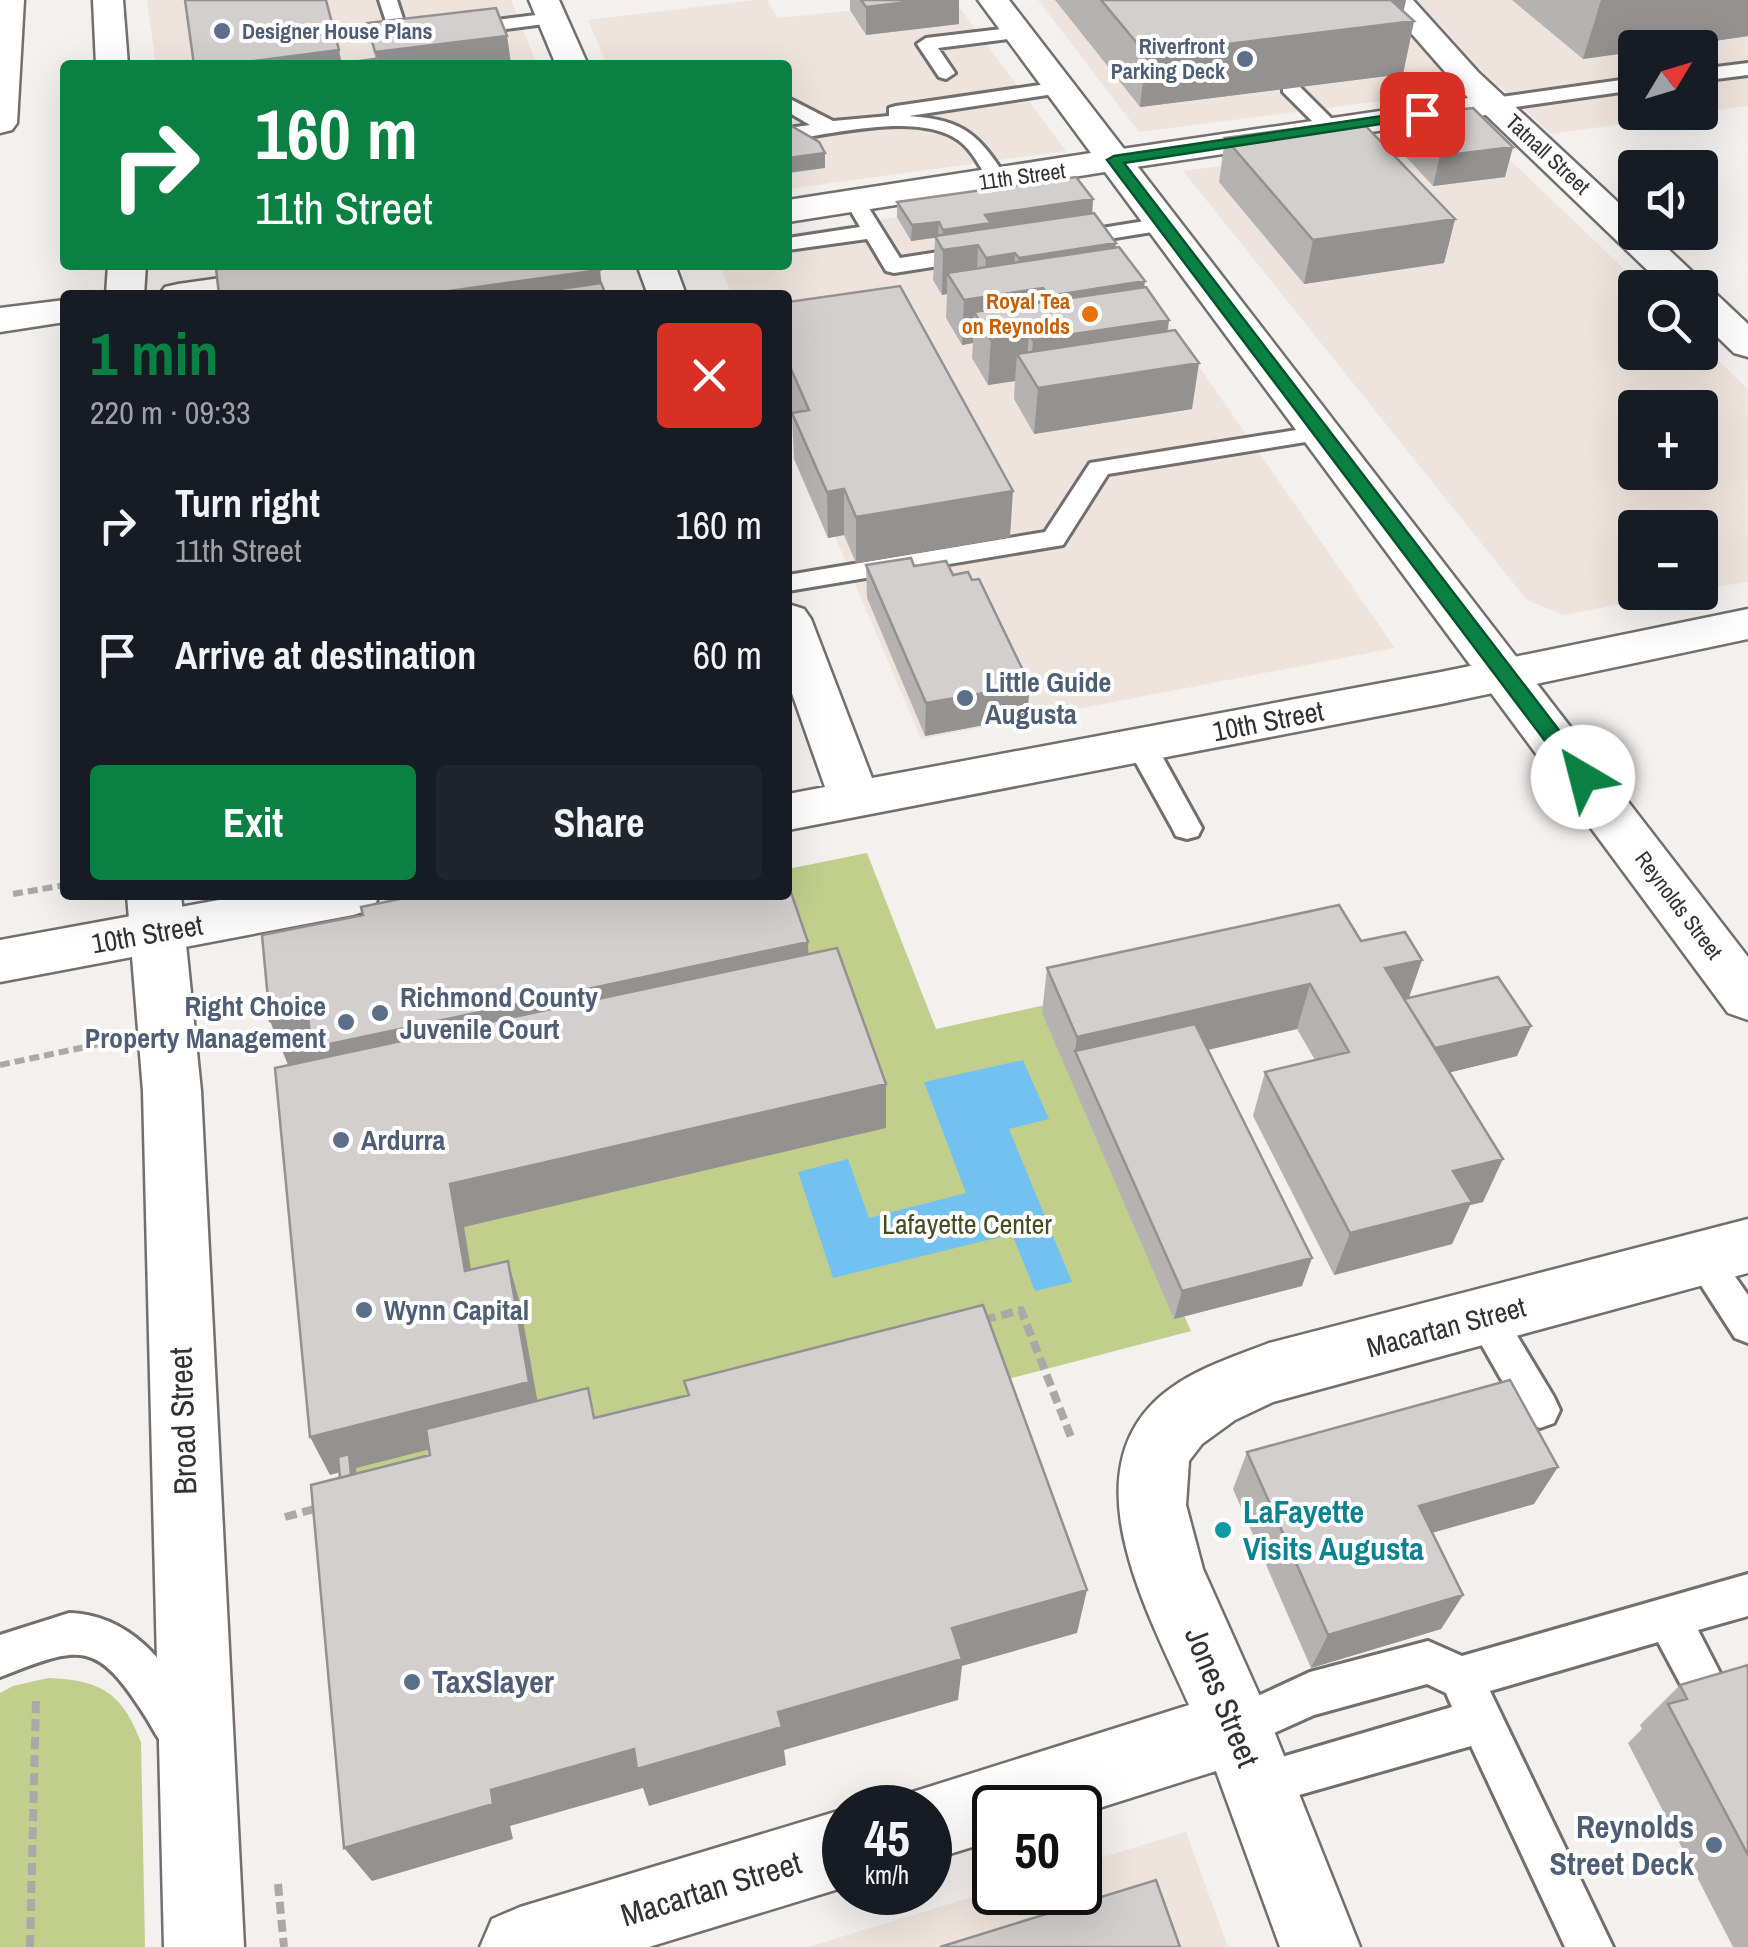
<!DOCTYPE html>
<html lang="en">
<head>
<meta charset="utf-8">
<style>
  :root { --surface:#171b24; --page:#20242c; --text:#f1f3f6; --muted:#9ea1a6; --accent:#0b8043 }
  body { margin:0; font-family:"Archivo Narrow",sans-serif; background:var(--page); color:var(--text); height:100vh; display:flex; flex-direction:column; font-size:38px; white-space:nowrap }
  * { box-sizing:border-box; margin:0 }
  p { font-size:32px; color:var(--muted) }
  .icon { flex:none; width:55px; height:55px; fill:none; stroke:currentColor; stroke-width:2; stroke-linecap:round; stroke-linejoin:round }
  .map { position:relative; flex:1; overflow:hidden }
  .sheet { position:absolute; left:60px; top:290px; width:732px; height:610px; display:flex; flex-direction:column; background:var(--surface); border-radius:10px; box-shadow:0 10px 40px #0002 }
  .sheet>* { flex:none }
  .hud { position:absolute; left:60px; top:60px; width:732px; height:210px; border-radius:10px; box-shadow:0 10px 40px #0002; background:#0b8043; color:#fff; overflow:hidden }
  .needle { width:65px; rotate:52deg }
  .controls { position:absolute; left:1618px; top:30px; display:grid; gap:20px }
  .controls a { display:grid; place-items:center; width:100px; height:100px; border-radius:10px; background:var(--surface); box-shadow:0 10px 40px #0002; font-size:50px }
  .speed { position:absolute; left:822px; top:1785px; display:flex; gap:20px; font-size:50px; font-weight:700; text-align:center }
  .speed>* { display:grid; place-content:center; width:130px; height:130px; border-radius:50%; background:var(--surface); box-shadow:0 10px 40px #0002; line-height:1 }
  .speed small { font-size:25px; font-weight:400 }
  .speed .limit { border:5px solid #111; border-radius:15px; background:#fff; color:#111 }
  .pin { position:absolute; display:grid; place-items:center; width:85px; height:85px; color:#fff; margin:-42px; border-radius:20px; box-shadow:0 5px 15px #0006 }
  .me { position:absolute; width:110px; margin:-55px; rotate:323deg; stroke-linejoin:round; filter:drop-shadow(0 0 8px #0008) }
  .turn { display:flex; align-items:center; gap:35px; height:210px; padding:0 30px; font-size:45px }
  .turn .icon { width:130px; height:130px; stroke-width:2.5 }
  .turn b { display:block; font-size:70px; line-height:85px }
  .round { display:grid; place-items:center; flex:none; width:105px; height:105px; border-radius:10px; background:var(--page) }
  .overview { display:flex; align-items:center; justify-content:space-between; height:170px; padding:0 30px }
  h1 { font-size:60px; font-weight:700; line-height:75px; color:var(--accent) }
  .action { display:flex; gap:20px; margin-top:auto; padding:20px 30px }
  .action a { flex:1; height:115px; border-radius:10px; background:var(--accent); color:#fff; font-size:40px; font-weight:700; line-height:115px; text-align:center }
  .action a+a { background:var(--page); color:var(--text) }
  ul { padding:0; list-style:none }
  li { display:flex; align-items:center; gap:30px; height:130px; padding:0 30px }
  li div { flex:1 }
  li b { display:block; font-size:38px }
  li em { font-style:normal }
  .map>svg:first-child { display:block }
  .built { fill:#eee4dd; fill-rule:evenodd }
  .green { fill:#c1ce8c }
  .water { fill:#72c2f1 }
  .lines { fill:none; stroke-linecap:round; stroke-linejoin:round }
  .lane-casing { stroke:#726f6d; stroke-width:6 }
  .street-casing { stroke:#726f6d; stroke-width:5 }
  .secondary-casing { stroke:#726f6d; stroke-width:5 }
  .primary-casing { stroke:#726f6d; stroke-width:5 }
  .path-far1 { stroke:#aba9a7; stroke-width:6; stroke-dasharray:10 5; stroke-linecap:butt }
  .path { stroke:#aba9a7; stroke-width:8; stroke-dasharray:12 6; stroke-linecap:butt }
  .lane { fill:#fff; fill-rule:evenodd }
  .street { fill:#fff; fill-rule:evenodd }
  .secondary { fill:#fff; fill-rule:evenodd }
  .primary { fill:#fff; fill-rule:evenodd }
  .wall { fill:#b6b2b2 }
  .shaded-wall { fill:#949191 }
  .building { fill:#d4cfcf; stroke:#949191; stroke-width:2.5 }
  .route { fill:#0b8043; stroke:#07532c; stroke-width:2.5 }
  .service-dot { fill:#5c6f8a; stroke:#fffefe; stroke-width:4 }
  .food-dot { fill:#e8710a; stroke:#fffefe; stroke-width:4 }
  .culture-dot { fill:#0f9aa8; stroke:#fffefe; stroke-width:4 }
  .labels { text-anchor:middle; stroke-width:8; stroke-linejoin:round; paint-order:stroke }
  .far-service-label { font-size:22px; font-weight:bold; fill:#4e5e75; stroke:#fffefe; text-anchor:start }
  .far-street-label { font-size:22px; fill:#333231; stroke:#fffefe }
  .far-food-label { font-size:22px; font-weight:bold; fill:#c56008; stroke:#fffefe; text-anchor:end }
  .service-label { font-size:28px; font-weight:bold; fill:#4e5e75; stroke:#fffefe; text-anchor:start }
  .street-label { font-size:28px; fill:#333231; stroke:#fffefe }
  .park-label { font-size:28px; fill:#464d22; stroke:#fffefe }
  .near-street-label { font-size:32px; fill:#333231; stroke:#fffefe }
  .near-culture-label { font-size:32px; font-weight:bold; fill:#0d838f; stroke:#fffefe; text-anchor:start }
  .near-service-label { font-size:32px; font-weight:bold; fill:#4e5e75; stroke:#fffefe; text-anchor:start }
</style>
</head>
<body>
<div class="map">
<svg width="1748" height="1947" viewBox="0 0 1748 1947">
  <rect width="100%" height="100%" fill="#f3f0ee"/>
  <!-- built -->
  <path class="built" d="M147 0H511L537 65H156Z
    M755 0H767L778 18 954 0 1066 151 788 189V65H607L588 20Z
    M1038 0H1748V106L1551 134 1499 86 1139 132ZM1635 48H1700V112H1635Z
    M1466 132 1487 138 1643 287 1635 288V352H1700V343L1748 389V582L1700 589V528H1635V592L1680 593 1563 615 1527 600 1183 171ZM1635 408H1700V472H1635Z
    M1076 190 1395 648 921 739 788 426V295H732L719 265H788V234Z
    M1186 1832 1228 1947H808L995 1890 1080 1892V1864Z"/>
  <!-- green -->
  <path class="green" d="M867 853 936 1029 1045 1005 1191 1331 348 1552 339 1459 451 1214 788 895V869Z
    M48 1678C100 1680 122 1692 141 1742L145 1947H0V1693L13 1686Z"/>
  <!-- water -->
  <path class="water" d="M1023 1060 1049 1119 1009 1129 1072 1282 1035 1291 1012 1234 833 1278 798 1172 848 1159 869 1218 966 1193 924 1082Z"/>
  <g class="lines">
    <!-- lane casing -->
    <g class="lane-casing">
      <path id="lane" d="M379 0H397L407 31 552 13 561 18 552 23 400 43 391 37Z
        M1018 27 1027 33 1024 37 938 48 955 73 946 79 939 77 917 44 926 38Z
        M1748 63V75L1700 81V69Z
        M1635 78V90L1494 110 1484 104 1494 98Z
        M1060 82 1067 84V92L909 116C965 120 979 135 1008 180L998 186 991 184C981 170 973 150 958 140 917 112 834 134 788 140V128L810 125 788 112V98L833 121 889 116V108L896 106Z
        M1290 82 1297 84 1336 123V131H1322L1283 92V84Z
        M855 195 862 197 900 258 977 246 988 253 977 260 894 273 886 271 867 239 788 250V238L860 227 845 201Z
        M1163 218 1174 224 1171 229 1065 246 1054 240 1065 234Z
        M1321 426 1333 433 1330 438 1108 474 1063 545 788 591V575L1045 532 1090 463Z
        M1141 735 1151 738 1156 745 1202 828 1198 836 1187 839 1176 836 1172 828 1126 745 1131 738Z
        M1702 1243 1715 1248 1748 1295V1343L1735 1338 1684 1259 1689 1248Z
        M1485 1299 1498 1304 1554 1397 1560 1410 1554 1423 1540 1428 1526 1423 1472 1328 1466 1316 1472 1304Z
        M1748 1574V1616L1698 1630 1736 1704 1729 1719 1714 1726 1699 1719 1658 1642 1490 1691 1613 1947H1565L1471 1746 1257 1807 1241 1801 1235 1785 1241 1769 1452 1707 1446 1693 1427 1684 1314 1715 1236 1750 1221 1743 1214 1728 1221 1713 1310 1672 1428 1641 1462 1656Z
        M69 1613C138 1615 179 1677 204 1736L198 1752 182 1758C163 1750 157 1736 147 1719 97 1640 83 1644 0 1677V1635Z"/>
    </g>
    <!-- street casing -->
    <g class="street-casing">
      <path id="street" d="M529 0H559L588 65H556Z
        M1382 0H1413L1478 72 1635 218V232H1650L1701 280 1706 289 1713 291 1748 324V357L1734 353 1700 320V288H1666L1486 115 1115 170 1103 167 1098 160 1103 153 1115 150 1468 98Z
        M637 265H675L686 295H648Z
        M788 604 804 609 811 619 872 778 1441 672 1748 609V639L1441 704 788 830V794L825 787 788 682Z
        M246 895H380L372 909 353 915 0 982V940Z
        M1748 1219V1273L1273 1402 1235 1420 1202 1444 1189 1461 1186 1505 1203 1569 1262 1701 1360 1947H1280L1216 1771 1080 1814V1808H995V1840L930 1860V1808H898L903 1795 1189 1705C1149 1614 1063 1465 1171 1388 1200 1367 1236 1356 1269 1343Z
        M845 1809V1887L649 1947H480L492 1919 520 1907Z"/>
    </g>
    <!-- secondary casing -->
    <g class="secondary-casing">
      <path id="secondary" d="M978 0H1009L1748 957V1020L1728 1013 1105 172 788 222V200L1091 153Z
        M312 265H411L405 273 392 276 258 295H159L165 287 178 284Z
        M65 300V322L0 332V308Z"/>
    </g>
    <!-- primary casing -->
    <g class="primary-casing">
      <path id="primary" d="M0 0H24L17 123 12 130 0 133Z
        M93 0H123L128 65H96Z
        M108 265H146L144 295H106Z
        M127 895H181L201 1091 244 1947H164L143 1091Z"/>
    </g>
    <!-- path-far1 -->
    <path class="path-far1" d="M13 894 65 885
      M0 1065 109 1042"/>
    <!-- path -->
    <path class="path" d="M984 1320 1021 1310 1071 1437
      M285 1517 318 1508
      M278 1884 284 1947
      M30 1947 36 1696"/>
    <!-- lane -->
    <use href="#lane" class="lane"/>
    <!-- street -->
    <use href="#street" class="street"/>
    <!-- secondary -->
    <use href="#secondary" class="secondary"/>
    <!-- primary -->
    <use href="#primary" class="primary"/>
  </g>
  <!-- wall -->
  <path class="wall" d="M850 0H959V24L866 35 850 10Z
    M1055 0H1406L1403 11 1414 21 1403 74 1140 107Z
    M1512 0H1748V36L1667 48H1635L1583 59Z
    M367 23 507 36 511 64 377 65Z
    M1402 116 1505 177 1433 186 1396 146Z
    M1225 138 1455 219 1444 263 1304 284 1219 182Z
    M1093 199 1092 213 1144 288 1167 331 1192 409 1034 434 1014 399 1015 381 988 385 972 358 973 343 962 345 946 318 947 294 942 295 933 280 935 238 911 241 897 217V202Z
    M788 302 1010 537 856 563 844 535 828 538 794 459 792 414 788 404Z
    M866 565 914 566 953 575 1027 717 925 736 867 598Z
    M1361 941 1422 960 1409 998 1517 1056 1450 1072 1483 1202 1470 1205 1452 1244 1334 1275 1253 1116 1265 1072 1315 1060 1297 1029 1208 1050 1302 1286 1174 1319 1042 1013 1047 968Z
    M1247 1452 1534 1504 1432 1533 1463 1595 1441 1629 1311 1668 1233 1489Z
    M1748 1665V1947H1733L1628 1743 1642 1729 1640 1725 1680 1685Z"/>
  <!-- shaded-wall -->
  <path class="shaded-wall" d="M924 0H959V24L866 35V7Z
    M1381 0H1406L1401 23 1414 21 1403 74 1140 107 1146 54Z
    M1601 0H1748V36L1667 48H1635V52L1583 59Z
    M507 36 511 64 506 65H378L375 52Z
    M339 50 342 65H224Z
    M1513 147 1505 177 1433 186 1440 156Z
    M825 153V168L788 173V158Z
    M1093 199 1092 215 943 245V230L985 215Z
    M1455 219 1444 263 1304 284 1313 240Z
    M939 222 938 237 911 241 912 225Z
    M1116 243 1111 286 1145 281 1140 324 1169 320 1163 365 1030 375 1033 340 1046 338 1049 296 1043 288 1040 333 1029 334 1026 369 1017 354 1015 381 988 385 991 340 974 312 973 343 962 345 964 300 984 297 986 258 1015 253 1013 292H1016L1019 258Z
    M978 245 976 290 947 273V294L942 295 943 250Z
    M600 270 603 295H420Z
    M1199 363 1192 409 1034 434 1038 388Z
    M844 489V535L828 538 827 492Z
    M1013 491 1010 537 856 563V517Z
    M1030 685 1027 717 925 736 926 703Z
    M808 942 810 999 293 1077 270 1021 308 1014Z
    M1422 960 1406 1005 1385 968Z
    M1310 984 1297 1029 1087 1078 1075 1051 1077 1037Z
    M1531 1026 1517 1056 1411 1082 1422 1051Z
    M886 1084V1128L464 1227 478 1312 465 1271 450 1184Z
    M1503 1159 1483 1202 1470 1205 1452 1244 1334 1275 1350 1233 1453 1171Z
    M1312 1258 1302 1286 1174 1319 1182 1291Z
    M508 1261 520 1303 541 1421 356 1468 362 1526 351 1469 330 1475 310 1437Z
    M1558 1467 1534 1504 1399 1542 1419 1506Z
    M1087 1590 1077 1633 962 1666 958 1700 784 1750 786 1765 649 1806 643 1788 510 1826 513 1839 372 1881 344 1848 491 1790 634 1749 778 1712 952 1628Z
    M1463 1595 1441 1629 1311 1668 1328 1635Z"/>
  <!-- building -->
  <path class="building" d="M185 0H326L339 50 224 65H194Z
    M861 0H924L866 7Z
    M1101 0H1391L1414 21 1146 54Z
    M496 8 507 36 375 52 367 23Z
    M375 59 376 65H330Z
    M1473 108 1513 147 1440 156 1402 116Z
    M1360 120 1455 219 1313 240 1225 138Z
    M788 124 819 142 825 153 788 158Z
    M1076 177 1093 199 985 215 991 223 943 230 939 222 912 225 897 202Z
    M1094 213 1116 243 1019 258 1015 253 986 258 978 245 943 250 935 236Z
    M1119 247 1145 281 1049 296 1043 288 964 300 947 273Z
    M239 265H598L600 270 420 295H219L216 268Z
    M601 283 606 295H520Z
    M900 286 1013 491 856 517 844 489 827 492 792 413 809 410 788 362V302Z
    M1146 287 1169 320 1033 340 1029 334 991 340 974 312Z
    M1175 330 1199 363 1038 388 1017 354Z
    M911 558 914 566 946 561 953 575 968 572 972 580 979 579 1030 685 926 703 866 565Z
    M788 884 808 942 311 1048 308 1014 270 1021 262 935 363 915 361 907 419 895H788Z
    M1339 905 1361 941 1405 932 1422 960 1385 968 1503 1159 1453 1171 1472 1202 1350 1233 1265 1072 1349 1052 1310 984 1077 1037 1047 968Z
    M837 948 886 1084 450 1184 465 1271 508 1261 529 1382 310 1437 275 1068Z
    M1498 977 1531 1026 1435 1048 1404 999Z
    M1195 1024 1312 1258 1182 1291 1075 1051Z
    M983 1305 1087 1590 952 1628 962 1659 778 1712 782 1727 637 1769 634 1749 491 1790 493 1804 344 1848 311 1485 430 1455 426 1429 588 1388 594 1418 689 1395 684 1381Z
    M1510 1380 1558 1467 1419 1506 1463 1595 1328 1635 1247 1452Z
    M349 1454 351 1475 340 1478 338 1457Z
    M1748 1665V1855L1668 1704 1687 1699 1680 1685Z
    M1156 1880 1180 1947H940Z"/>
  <!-- route -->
  <path class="route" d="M1422 110 1427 111V117L1124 163 1591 772 1594 777 1583 784 1576 782 1107 160 1114 156Z"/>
  <!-- markers -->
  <g class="service-dot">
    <circle cx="222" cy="31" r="10"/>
    <circle cx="1245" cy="59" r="10"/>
    <circle cx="965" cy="698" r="10"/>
    <circle cx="380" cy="1013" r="10"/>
    <circle cx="346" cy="1022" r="10"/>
    <circle cx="341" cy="1140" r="10"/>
    <circle cx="364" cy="1310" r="10"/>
    <circle cx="412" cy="1682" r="10"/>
    <circle cx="1714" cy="1845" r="10"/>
  </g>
  <circle class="food-dot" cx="1090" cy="314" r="10"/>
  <circle class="culture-dot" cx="1223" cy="1530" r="10"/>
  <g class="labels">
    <!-- far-service labels -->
    <g class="far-service-label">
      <text x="242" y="39">Designer House Plans</text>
      <text x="1225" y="54" text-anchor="end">Riverfront<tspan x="1225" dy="25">Parking Deck</tspan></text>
    </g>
    <!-- far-street labels -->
    <g class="far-street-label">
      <text transform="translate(1548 154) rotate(43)" y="8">Tatnall Street</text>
      <text transform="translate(1022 176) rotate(-8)" y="8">11th Street</text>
      <text transform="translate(1679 905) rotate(53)" y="8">Reynolds Street</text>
    </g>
    <!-- far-food labels -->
    <g class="far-food-label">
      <text x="1070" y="309">Royal Tea<tspan x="1070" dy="25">on Reynolds</tspan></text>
    </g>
    <!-- service labels -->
    <g class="service-label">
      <text x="985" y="692">Little Guide<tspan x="985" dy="32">Augusta</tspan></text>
      <text x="400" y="1007">Richmond County<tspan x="400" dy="32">Juvenile Court</tspan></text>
      <text x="326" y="1016" text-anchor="end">Right Choice<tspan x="326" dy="32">Property Management</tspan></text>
      <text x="361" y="1150">Ardurra</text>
      <text x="384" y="1320">Wynn Capital</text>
    </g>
    <!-- street labels -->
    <g class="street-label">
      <text transform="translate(1268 721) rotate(-11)" y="10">10th Street</text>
      <text transform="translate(147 934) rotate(-10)" y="10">10th Street</text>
      <text transform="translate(1446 1327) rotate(-15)" y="10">Macartan Street</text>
    </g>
    <!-- park labels -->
    <g class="park-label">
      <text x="967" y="1234">Lafayette Center</text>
    </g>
    <!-- near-street labels -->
    <g class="near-street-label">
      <text transform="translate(183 1421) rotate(-92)" y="11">Broad Street</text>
      <text transform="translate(1222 1697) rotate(68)" y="11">Jones Street</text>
      <text transform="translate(711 1889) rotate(-17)" y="11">Macartan Street</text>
    </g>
    <!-- near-culture labels -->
    <g class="near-culture-label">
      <text x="1243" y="1523">LaFayette<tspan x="1243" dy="37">Visits Augusta</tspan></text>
    </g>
    <!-- near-service labels -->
    <g class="near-service-label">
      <text x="432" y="1693">TaxSlayer</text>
      <text x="1694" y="1838" text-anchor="end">Reynolds<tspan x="1694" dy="37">Street Deck</tspan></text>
    </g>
  </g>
</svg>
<div class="controls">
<a><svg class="needle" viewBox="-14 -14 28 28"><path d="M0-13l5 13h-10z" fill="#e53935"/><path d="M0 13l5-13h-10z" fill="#9ea1a6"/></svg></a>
<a><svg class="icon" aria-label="sound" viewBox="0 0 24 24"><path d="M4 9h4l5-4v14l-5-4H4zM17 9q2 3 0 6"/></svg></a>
<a><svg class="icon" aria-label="search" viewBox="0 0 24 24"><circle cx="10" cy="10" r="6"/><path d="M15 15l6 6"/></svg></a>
<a>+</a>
<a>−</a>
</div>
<div class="speed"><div>45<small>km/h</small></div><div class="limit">50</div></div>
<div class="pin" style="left:1422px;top:114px;background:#d93025"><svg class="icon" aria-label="arrive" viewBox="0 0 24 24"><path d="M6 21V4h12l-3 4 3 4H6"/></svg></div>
<svg class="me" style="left:1583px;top:777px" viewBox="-20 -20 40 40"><circle r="19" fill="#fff"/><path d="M0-13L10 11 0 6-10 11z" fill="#0b8043"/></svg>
<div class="hud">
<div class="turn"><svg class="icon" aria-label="right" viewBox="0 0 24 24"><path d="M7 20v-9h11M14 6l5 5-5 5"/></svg><div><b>160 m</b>11th Street</div></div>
</div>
<section class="sheet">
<div class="overview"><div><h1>1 min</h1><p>220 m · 09:33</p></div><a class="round" style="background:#d93025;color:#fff"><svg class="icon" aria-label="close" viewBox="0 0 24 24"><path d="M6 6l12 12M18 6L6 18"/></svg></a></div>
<ul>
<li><svg class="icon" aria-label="right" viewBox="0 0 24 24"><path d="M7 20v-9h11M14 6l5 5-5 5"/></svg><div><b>Turn right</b><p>11th Street</p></div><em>160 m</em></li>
<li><svg class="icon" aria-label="arrive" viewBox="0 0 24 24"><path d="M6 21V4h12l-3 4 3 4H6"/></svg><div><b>Arrive at destination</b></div><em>60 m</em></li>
</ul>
<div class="action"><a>Exit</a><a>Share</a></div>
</section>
</div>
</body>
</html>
